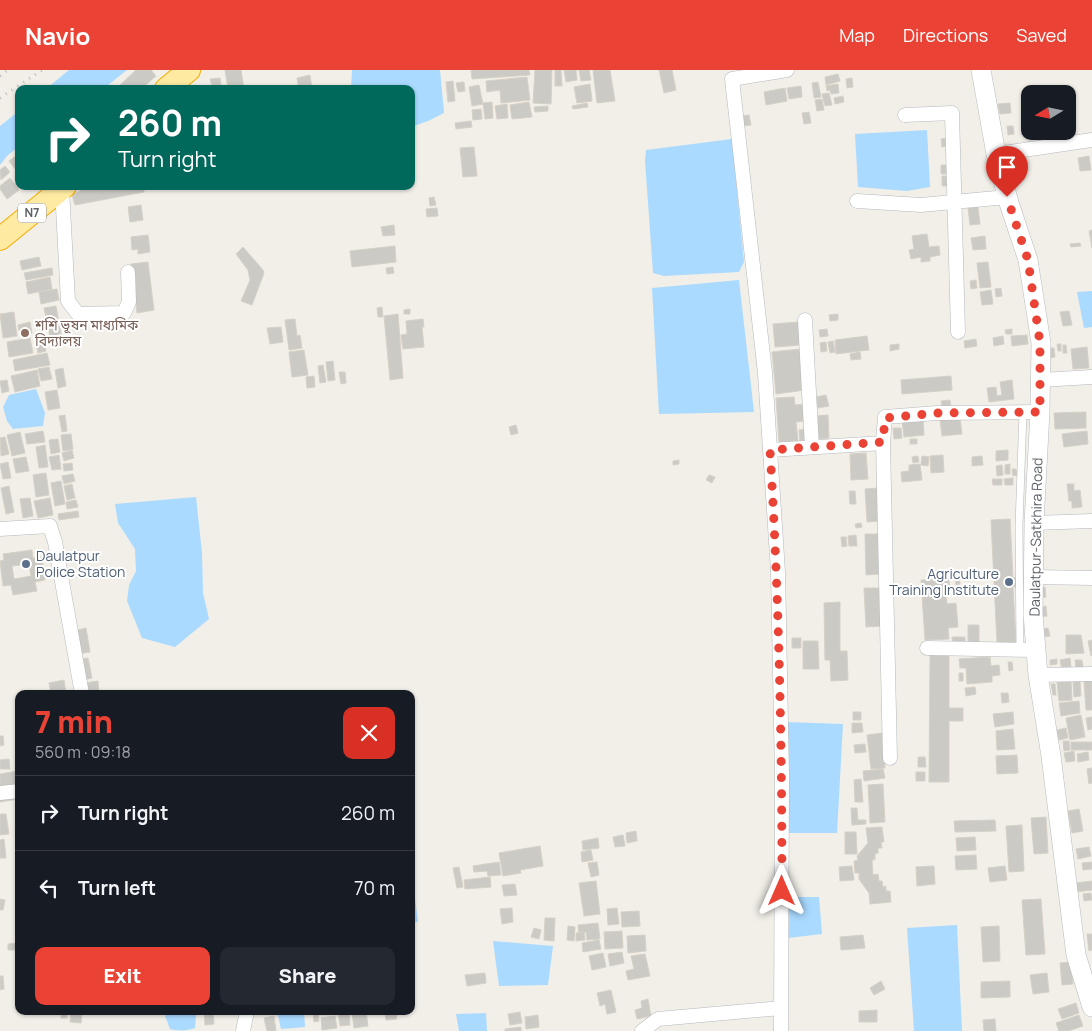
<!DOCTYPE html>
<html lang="en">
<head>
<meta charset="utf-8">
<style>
  :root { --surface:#171b24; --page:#242831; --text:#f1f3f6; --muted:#9ea1a6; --line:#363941; --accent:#ea4335 }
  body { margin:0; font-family:Manrope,"Noto Sans Bengali",sans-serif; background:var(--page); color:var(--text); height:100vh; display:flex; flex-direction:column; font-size:19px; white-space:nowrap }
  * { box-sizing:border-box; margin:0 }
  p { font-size:16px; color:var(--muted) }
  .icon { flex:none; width:28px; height:28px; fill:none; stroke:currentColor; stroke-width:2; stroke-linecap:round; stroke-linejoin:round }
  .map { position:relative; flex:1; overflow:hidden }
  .details { position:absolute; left:15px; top:620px; width:400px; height:325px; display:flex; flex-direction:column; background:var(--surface); border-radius:10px; box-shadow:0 1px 4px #0004 }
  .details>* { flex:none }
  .guide { position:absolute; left:15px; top:15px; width:400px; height:105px; border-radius:10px; box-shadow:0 1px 4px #0004; background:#00695c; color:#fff; overflow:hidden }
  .needle { width:32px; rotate:260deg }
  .tools { position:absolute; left:1021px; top:15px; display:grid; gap:10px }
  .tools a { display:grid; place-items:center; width:55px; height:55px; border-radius:10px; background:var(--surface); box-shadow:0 1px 4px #0004; font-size:25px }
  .pin { position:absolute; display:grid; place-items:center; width:42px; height:42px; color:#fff; margin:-51px -21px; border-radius:50% 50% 50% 0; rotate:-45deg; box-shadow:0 0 5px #0007 }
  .pin .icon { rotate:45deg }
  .me { position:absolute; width:55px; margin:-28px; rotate:0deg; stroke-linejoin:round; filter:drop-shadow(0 0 4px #0008) }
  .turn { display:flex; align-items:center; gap:18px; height:105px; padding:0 20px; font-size:22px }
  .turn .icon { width:65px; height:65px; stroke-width:2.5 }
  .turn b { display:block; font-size:35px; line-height:42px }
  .round { display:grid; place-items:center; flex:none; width:52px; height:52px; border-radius:10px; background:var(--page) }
  .head { display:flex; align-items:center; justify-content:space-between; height:85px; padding:0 20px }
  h1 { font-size:30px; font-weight:800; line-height:38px; color:var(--accent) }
  .cta { display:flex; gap:10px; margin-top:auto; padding:10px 20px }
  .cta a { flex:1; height:58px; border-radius:10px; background:var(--accent); color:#fff; font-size:20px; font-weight:800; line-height:58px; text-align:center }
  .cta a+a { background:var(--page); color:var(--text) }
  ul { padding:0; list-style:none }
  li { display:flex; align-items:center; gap:15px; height:75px; padding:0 20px; border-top:1px solid var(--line) }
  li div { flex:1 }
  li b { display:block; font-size:19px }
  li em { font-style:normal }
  header { display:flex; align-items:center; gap:30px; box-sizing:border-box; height:70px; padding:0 25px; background:var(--accent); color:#fff }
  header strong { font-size:24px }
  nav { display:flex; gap:28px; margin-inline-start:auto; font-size:18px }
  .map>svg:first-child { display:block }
  .water { fill:#aadaff }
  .building { fill:#cccac5; stroke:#d6d1c6; fill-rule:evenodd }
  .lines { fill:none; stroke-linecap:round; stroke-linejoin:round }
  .service-casing { stroke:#b5b8bc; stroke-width:8 }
  .minor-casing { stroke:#b5b8bc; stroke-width:15 }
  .secondary-casing { stroke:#b6babf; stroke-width:20 }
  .trunk-casing { stroke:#f9ab00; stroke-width:24 }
  .service { stroke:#fff; stroke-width:7 }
  .minor { stroke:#fff; stroke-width:14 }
  .secondary { stroke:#fff; stroke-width:19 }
  .trunk { stroke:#feeaa1; stroke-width:22 }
  .rail { stroke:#b6b7b8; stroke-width:3; stroke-dasharray:1 6; stroke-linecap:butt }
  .route { stroke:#ea4335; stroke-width:9; stroke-dasharray:0 16.2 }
  .education-dot { fill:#8d6e63; stroke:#fff; stroke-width:2 }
  .service-dot { fill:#5c6f8a; stroke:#fff; stroke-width:2 }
  .labels { text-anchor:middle; stroke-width:4; stroke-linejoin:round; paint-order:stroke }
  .shield { fill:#fff; stroke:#8f9295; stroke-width:1 }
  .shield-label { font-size:12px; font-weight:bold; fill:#5f6368 }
  .education-label { font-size:14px; fill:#785e54; stroke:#fff; text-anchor:start }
  .street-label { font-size:14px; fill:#5f6368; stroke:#fff }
  .service-label { font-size:14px; fill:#4e5e75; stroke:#fff; text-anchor:start }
</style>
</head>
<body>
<header>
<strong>Navio</strong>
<nav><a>Map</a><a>Directions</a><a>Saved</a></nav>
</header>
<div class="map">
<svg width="1092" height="961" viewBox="0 0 1092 961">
  <rect width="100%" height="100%" fill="#f1efe8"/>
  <!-- water -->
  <path class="water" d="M69 0H127L103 19H46Z
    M352 0H440L444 43 428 51 411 57V19H351Z
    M19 41V76L7 86 0 95V56Z
    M927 60 930 117 907 121 858 117 855 64Z
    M732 69 744 192 739 202 664 206 653 203 645 91 646 80Z
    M739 210 754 342 659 344 652 218Z
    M1092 221V257L1084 258 1077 222Z
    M36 319 45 343 43 356 13 359 7 351 3 337 9 325Z
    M196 427 202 483 203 523 209 549 175 577 142 568 127 531 129 515 136 501 135 479 118 453 115 434Z
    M784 652 843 654 837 763H786Z
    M414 821 418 852H411V822Z
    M787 827H819L822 864 788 868Z
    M957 855 962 961H914L907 858Z
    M493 871 553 876 548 915 499 916Z
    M167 941H194L196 946 195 958C187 961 178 961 170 959L165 946Z
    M277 941H304L305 957 281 959Z
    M486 943 487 961H459L456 944Z"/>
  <!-- building -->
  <path class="building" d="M136 0H151L156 6 141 19H121L119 16Z
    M225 0H241L244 19H228Z
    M471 0H529L530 5 472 9Z
    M535 0H552L551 34 533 33Z
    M555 0H561L562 16H555Z
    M564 0H576L577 10 566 12Z
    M579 0H589L591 10 581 11Z
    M593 0H610L615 31 597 33Z
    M659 0H672L676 20 664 23Z
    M838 4 840 11 826 15 825 7Z
    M310 5 312 19H299L297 8Z
    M527 7 530 30 501 33 500 20 487 22 486 11Z
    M220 8 221 15 212 16 210 9Z
    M852 8 853 17 847 18 846 9Z
    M453 11 455 31 448 32 446 12Z
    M464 12 465 21 458 22 456 13Z
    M818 12 821 27 814 28 812 13Z
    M590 14 592 31 577 33 574 17Z
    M838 14 839 23 831 24 830 20 827 21 826 16Z
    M479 15 483 34 472 36 469 17Z
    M801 16 802 27 789 29 787 18Z
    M785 18 787 31 766 35 764 22Z
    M829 23 832 35 825 36 822 24Z
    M843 26 844 32 835 34 834 28Z
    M822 29 824 40 817 41 815 30Z
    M492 32 493 48 485 49 483 33Z
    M529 32 532 47 512 49 510 35Z
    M587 33 588 37 573 39 572 36Z
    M1010 33 1011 43 1000 44 998 34Z
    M507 34 508 48 497 49 495 36Z
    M548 36V41L535 42 534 37Z
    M481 39 482 49 473 50 472 40Z
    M809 42 811 53 804 54 802 43Z
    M749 45 751 55 743 56 741 46Z
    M471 51 472 57 456 59 455 53Z
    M1007 56H1013L1014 64 1008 65Z
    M947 68 948 76 942 77 941 69Z
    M474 77 477 106 463 107 460 78Z
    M17 85 19 87V104L9 91Z
    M1089 86 1091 100 1080 101 1078 88Z
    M941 95H948V104H941Z
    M5 96 10 102 1 110 0 100Z
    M942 106H950V116H942Z
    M10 108 19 120 7 129 0 119V116Z
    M89 116H143L144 122 75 135 72 125Z
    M434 127 436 135 430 136 429 128Z
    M141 135 143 150 130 152 128 137Z
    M978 137 980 154 970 155 968 138Z
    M437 138 438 146 427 147 426 139Z
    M394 155 395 165 383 166 381 157Z
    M1092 160V178L1089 161Z
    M927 164 929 177 939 176 940 185 930 187V191L921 192V187L911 189 909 180 914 179 912 166Z
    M148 165 150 182 138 184V179L132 180 131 167Z
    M985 166 986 179 973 180 971 168Z
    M1080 173 1081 176 1071 177 1070 174Z
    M395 176 396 192 352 197 350 181Z
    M243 177 263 200 264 203 252 235 241 231 250 210 248 200 236 184Z
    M39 187 41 196 22 200 20 191Z
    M148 192 154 240 137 243 131 194Z
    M988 192 991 217 980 218 977 193Z
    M393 197 394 203 387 204 386 198Z
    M52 198 53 205 26 210 24 203Z
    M50 207 52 219 28 224 26 212Z
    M976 210 977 218 971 219 970 211Z
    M1001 218 1002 226 996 227 995 219Z
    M57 219 59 230 41 234 39 222Z
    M991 220 993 234 982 235 980 222Z
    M56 236 62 269 51 271 44 238Z
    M382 237 383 247H378L377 238Z
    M410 239V244H404V240Z
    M1069 241 1072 255 1063 256 1060 242Z
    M14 242 17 266 3 268 0 244Z
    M398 244 403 308 390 310 384 246Z
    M838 244V250L830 251 829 245Z
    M295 249 297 266 300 265 302 278 289 280 285 250Z
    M423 249 424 257H422L424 277 403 279 401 265 407 264 406 251Z
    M30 252 32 263 20 265 18 255Z
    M798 252 801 275 775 277 773 254Z
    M281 257 283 272 270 274 267 258Z
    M827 259 828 266 820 267 819 260Z
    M1012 259V264H1006L1005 260Z
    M1027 265 1028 274 1012 276 1011 266Z
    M867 266 869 280 836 284 835 270Z
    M1003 266 1004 274 994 276 993 268Z
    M30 268 33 283 9 287 7 272Z
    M44 268 46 281 38 283 35 269Z
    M976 269 977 276 965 278 964 271Z
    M833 271 835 282 830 283 828 272Z
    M826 272 827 281 821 282 820 273Z
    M899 274V279L890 281V275Z
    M1057 274H1061V281H1058Z
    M1063 275H1066L1067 283H1063Z
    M1087 277 1089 298 1073 299 1071 279Z
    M1050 278H1054L1055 287 1050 288Z
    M800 279 805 320 776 324 772 282Z
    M304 280 308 305 292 307 289 282Z
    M860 282 861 289 851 290 850 284Z
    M47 283 50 295 15 301 13 290Z
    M333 291 335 310 328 311 326 292Z
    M323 295 326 312 320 313 318 296Z
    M49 297 52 309 41 311 38 299Z
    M63 298 66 316 58 318 55 300Z
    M37 300 40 316 15 322 11 306Z
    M339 302H345L346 313 341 314Z
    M314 306 315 317 307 318 306 307Z
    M951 306 952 320 902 324 901 310Z
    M7 310 9 321 2 323 0 311Z
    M1012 310 1014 329 989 332 987 318 996 317 997 326 1002 325 1000 312Z
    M57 320 60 338 48 340 45 322Z
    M826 325 829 336 818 338 816 327Z
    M794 327 795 335 805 334 806 351 796 352 798 371 779 372 776 328Z
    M950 330 951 337 942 338 941 331Z
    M1086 342V358L1055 359 1054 343Z
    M65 345 67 361 62 362 59 346Z
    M828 345 829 368 817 369 816 346Z
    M960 347 962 364 942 366 940 349Z
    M923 349 924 365 904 367 902 351Z
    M516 355 518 363 511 365 509 357Z
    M893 358H901L902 368 894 369Z
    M806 359V370L800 371 799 360Z
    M43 361 45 372 27 374 25 364Z
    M1087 361 1088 374 1064 377 1062 364Z
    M20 362 25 383 12 386 7 365Z
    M71 364 73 379 63 381 61 365Z
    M5 367 9 384 1 386 0 368Z
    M58 369 60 382 51 384 49 370Z
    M910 369H917V374H910Z
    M45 375 48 397 39 398 36 377Z
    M72 380 74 388 64 391 62 383Z
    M1008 380V390L996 391V381Z
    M866 383 868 409 851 410 850 384Z
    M59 385 61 399 52 400 49 387Z
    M943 385 944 402 931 403 930 386Z
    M918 386 919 392 913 393 912 387Z
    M922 386 929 387 928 396 921 395Z
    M982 386 983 395 972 396V387Z
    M26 387 29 401 16 403 13 389Z
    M679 390V394L673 395V391Z
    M8 392 11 408 3 409 0 394Z
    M72 393 73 400 64 401 63 394Z
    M920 394 922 410 902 412 901 402 909 401V395Z
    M1010 394V404H1005V395Z
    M1002 395 1003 405 997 406 996 396Z
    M1012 399H1016L1017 405 1013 406Z
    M46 403 49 425 36 427 33 405Z
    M73 404 75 411 64 414 62 406Z
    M709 405 715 407 712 413 706 410Z
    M1013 408V415H1005L1004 409Z
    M992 409H1002V415H993Z
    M61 411 65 434 55 436 51 413Z
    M72 414 75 428 67 430 64 416Z
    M1067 414H1074V421L1080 420 1082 437 1072 438V431H1069Z
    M9 416 14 442 6 444 1 418Z
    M878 418 880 451 867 452 865 419Z
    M849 421H855L856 434H850Z
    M30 428 33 446 23 448 20 429Z
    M50 428 53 445 38 448 34 431Z
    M76 430 78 437 67 439 66 432Z
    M78 441 79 447 59 450 58 444Z
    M1010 449 1013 508 1024 507V516L1013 517 1016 572 997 573 991 450Z
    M861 453 862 457 856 458 855 454Z
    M865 464H879L880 504 866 505Z
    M856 465 857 476H849L848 466Z
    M841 467H846L847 476 842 477Z
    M32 480 33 488 42 487 45 510 35 512 37 521 13 525 11 515 3 516 0 491 4 490 3 484ZM29 494 31 506 14 509 12 496Z
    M955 508H959L960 514 956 515Z
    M949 509 950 526H946L947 534 956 533 958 557 948 558 949 569 925 570 921 510Z
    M1045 517 1046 527 1039 528V518Z
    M864 518H880L881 556 866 557Z
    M840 532V581H847L848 610 831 611 830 590H825L824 533Z
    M1046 536 1047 546 1041 547 1040 537Z
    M968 555H979V573L968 574Z
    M86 558 90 582 77 584 73 561Z
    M1048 558 1050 566 1043 567 1041 559Z
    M1066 565H1081L1084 583 1066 584Z
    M952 567H965V575H953Z
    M792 568H801V578H792Z
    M1092 570V585L1091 586 1088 571Z
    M803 571H818L819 599H803Z
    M930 585H949V638H963V651H949V712H929Z
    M990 587 991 596 999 595 1000 605 992 606V612L967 614 966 598H960L959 589Z
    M88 588 92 608 84 610 80 589Z
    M1070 588 1071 598 1062 600 1060 590Z
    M1057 589V594L1050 595V590Z
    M1075 590H1082L1083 597 1076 598Z
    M1008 592H1012L1013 600 1009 601Z
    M959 603H963V611H959Z
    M64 610 66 624H51L49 613Z
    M1071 610 1072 630 1059 631 1057 612Z
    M98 611 99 624H85L84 613Z
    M1080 611 1081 626 1074 627 1073 612Z
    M1084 611H1092V640H1086Z
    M1051 614H1055L1056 625H1053Z
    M975 617 976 624 966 626 965 618Z
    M1001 623H1008L1009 632 1002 633Z
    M1079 631 1080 643 1061 646 1059 633Z
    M853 642H861V650H853Z
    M1013 642 1014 654 995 657 993 644Z
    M1081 645 1085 667 1070 670 1066 648Z
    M1092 647V659L1088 660 1086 648Z
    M852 653H862L863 662 852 663Z
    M1066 658 1068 668 1059 670 1057 660Z
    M1013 659 1015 679 997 680 996 661Z
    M882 663 885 698 871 699 867 665Z
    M0 666H3L4 675 0 676Z
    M1063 671H1069L1070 680 1064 681Z
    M1071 672H1092V680H1071Z
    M865 674 866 682 855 683 854 675Z
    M1074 681 1075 691 1066 692 1064 683Z
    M1088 682 1089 690 1078 692 1077 684Z
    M1017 685 1018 703 997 704 996 686Z
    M918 687H925L926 697H918Z
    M9 689 10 699H0V690Z
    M1092 698V713L1089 714 1087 699Z
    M883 699 885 708 864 711 863 701Z
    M17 701 19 729 0 732V704Z
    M916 702H925V711H916Z
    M861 709 863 732H855L854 710Z
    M883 714 885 752 870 753 868 715Z
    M851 738H857L858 750H866V754L852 755Z
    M1079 739 1083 761 1072 763 1068 741Z
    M0 744H6L9 764 0 765Z
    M1046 747 1048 783 1034 784 1031 748Z
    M995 750 996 761 955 762 954 751Z
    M1022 755 1024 801 1009 802 1006 756Z
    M882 757 884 772H881L882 778H878V783L875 784V790H872L873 805 878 804 879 811H882L883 817 886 816V821H890L891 832 870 834 869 823 859 809V803H855L854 791 858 790 857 786 868 773 866 758Z
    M636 761 637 771 627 773 626 763Z
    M845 762H856L857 784H845Z
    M623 765 625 776 615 777 613 767Z
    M975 767 976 780 957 781 956 768Z
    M598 768 599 778 583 780 582 771Z
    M4 769 6 788H0V770Z
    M540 776 543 796 520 800 521 803 503 806 499 783Z
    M1089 777 1091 786 1078 789 1076 779Z
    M591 780 593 790 582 792 581 782Z
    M16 784H19V798H18Z
    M976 785 977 799 956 800 955 786Z
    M499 792 501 805 488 806 487 801 474 802 473 796Z
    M597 792 599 805 591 807 588 793Z
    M1092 792V799L1083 800 1082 793Z
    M852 796 854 810 840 811 839 797Z
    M934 796 935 814 917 816 916 797Z
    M1005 796 1007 810 990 812 988 798Z
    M459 797 463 817 457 818 453 798Z
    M490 807 491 817 465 819 464 810Z
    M596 811 600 844 584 846 579 813Z
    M1092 811V820L1076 822 1075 813Z
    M515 814 517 825 504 826 502 815Z
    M1091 823 1092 830 1084 831 1083 824Z
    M0 829 5 830 3 840H0Z
    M1041 829 1045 884 1026 885 1022 830Z
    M512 838 513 852 502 854 500 839Z
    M617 838 619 854 608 855 607 839Z
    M639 841 640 856 622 857 621 842Z
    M545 848H555L554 871 544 870Z
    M598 853 600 869 587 870 586 862 579 863 578 855Z
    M568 856 575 857 574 871 567 870Z
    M999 856 1000 891 983 892 981 857Z
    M534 858 541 860 539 869 531 867Z
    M622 861 623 878 605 879 604 862Z
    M584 862 585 870 576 871V863Z
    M1087 864H1092V880L1089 881Z
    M645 865 646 881 628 883 627 866Z
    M863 865 865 878 841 880 840 867Z
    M599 870 601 879 583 882 582 873Z
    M17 873 18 880H8V874Z
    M622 882 624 893 610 896 608 884Z
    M603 883 606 897 592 900 589 886Z
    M645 884 650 906 628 910 626 901 634 899 631 886Z
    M1071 892 1073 914 1062 915 1060 893Z
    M485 903 486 913 467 916 465 905Z
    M1047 903 1049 922 1033 924 1030 905Z
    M0 906H3L4 919 0 920Z
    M881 911 885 919 874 925 870 918Z
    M1010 911V927L981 928V912Z
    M611 920 616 942 607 944 605 934 600 936 597 923Z
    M648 929 651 946 637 949 635 940 642 938 641 931Z
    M1076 933 1079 943 1062 949 1058 939Z
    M877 940V952H859V941Z
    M61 941H67V948H61Z
    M204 941H213L214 954 205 955Z
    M338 941H349L350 955 340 956Z
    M366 941 368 956 354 958 352 943Z
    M71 942 82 943 81 953 70 952Z
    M396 942 397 949 386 950 385 943Z
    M520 942 522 953 510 955 508 944Z
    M313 943H318L319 951 314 952Z
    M538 945 539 957 526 959 525 947Z
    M1079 945 1083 956 1068 961H1059L1056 953Z
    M274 946 276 961H267L264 948Z
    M335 946 337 958 322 960 321 948Z
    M995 949 996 961H984L983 950Z
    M521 957V961H505V959Z"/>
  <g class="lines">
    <!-- service casing -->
    <g class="service-casing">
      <path id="service" d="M1020 580 1019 456 1023 342"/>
    </g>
    <!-- minor casing -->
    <g class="minor-casing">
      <path id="minor" d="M905 45 952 43 958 262
        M996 84 1092 70
        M62 119 68 231 78 244 124 243 129 232 128 202
        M857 131 921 135 1007 127
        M805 250 812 377
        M1041 310 1092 307
        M883 373 885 347 937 343 1040 342
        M770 380 883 373 890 688
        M1034 453 1092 451
        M0 459 50 456 55 472 82 624
        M1034 507 1092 508
        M927 578 1036 580
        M1038 605 1092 604
        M0 723 19 721
        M243 961 247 941
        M642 961 658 949 781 938
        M781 961 782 705 778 502 765 303 732 9 787 0"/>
    </g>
    <!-- secondary casing -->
    <g class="secondary-casing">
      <path id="secondary" d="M981 0 996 84 1009 133 1028 190 1041 273 1040 342 1034 453 1033 544 1038 605 1051 686 1076 885 1092 937"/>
    </g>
    <!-- trunk casing -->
    <g class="trunk-casing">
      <path id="trunk" d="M166 19 189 0
        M0 169 65 116"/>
    </g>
    <!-- service -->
    <use href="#service" class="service"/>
    <!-- minor -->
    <use href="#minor" class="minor"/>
    <!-- secondary -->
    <use href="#secondary" class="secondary"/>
    <!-- trunk -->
    <use href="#trunk" class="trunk"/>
    <!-- rail -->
    <path class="rail" d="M0 6 8 0
      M0 28 42 0"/>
  </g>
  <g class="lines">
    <!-- route -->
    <path class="route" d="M782 821C782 674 779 527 770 380L883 372 885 348 937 343 1040 342V273L1028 190 1007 127"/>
  </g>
  <!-- markers -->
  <circle class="education-dot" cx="25" cy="263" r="5"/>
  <g class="service-dot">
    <circle cx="26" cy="494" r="5"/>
    <circle cx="1009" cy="512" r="5"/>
  </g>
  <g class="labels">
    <!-- shield labels -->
    <rect class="shield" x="18" y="133.5" width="28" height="19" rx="4"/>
    <g class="shield-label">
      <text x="32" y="147">N7</text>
    </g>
    <!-- education labels -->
    <g class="education-label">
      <text x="35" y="260">শশি ভূষন মাধ্যমিক<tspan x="35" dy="16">বিদ্যালয়</tspan></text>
    </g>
    <!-- street labels -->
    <g class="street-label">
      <text transform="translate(1036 467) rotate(-89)" y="5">Daulatpur-Satkhira Road</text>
    </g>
    <!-- service labels -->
    <g class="service-label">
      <text x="36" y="491">Daulatpur<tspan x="36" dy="16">Police Station</tspan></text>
      <text x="999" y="509" text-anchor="end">Agriculture<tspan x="999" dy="16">Training Institute</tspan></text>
    </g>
  </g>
</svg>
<div class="tools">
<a><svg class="needle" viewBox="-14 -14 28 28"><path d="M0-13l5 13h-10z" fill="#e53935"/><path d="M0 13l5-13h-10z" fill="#9ea1a6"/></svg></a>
</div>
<div class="pin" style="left:1007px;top:127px;background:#d93025"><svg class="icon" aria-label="arrive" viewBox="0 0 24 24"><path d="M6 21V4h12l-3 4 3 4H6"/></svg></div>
<svg class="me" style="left:782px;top:821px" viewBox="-20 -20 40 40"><path d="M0-17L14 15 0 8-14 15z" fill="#ea4335" stroke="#fff" stroke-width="4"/></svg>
<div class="guide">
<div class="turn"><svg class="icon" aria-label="right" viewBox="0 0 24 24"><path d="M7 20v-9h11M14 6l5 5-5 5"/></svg><div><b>260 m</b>Turn right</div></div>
</div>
<section class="details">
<div class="head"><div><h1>7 min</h1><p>560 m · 09:18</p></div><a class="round" style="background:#d93025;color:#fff"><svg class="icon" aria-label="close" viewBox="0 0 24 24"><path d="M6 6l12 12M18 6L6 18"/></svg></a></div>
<ul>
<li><svg class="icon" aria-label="right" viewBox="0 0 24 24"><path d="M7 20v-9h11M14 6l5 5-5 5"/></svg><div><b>Turn right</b></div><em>260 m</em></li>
<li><svg class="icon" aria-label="left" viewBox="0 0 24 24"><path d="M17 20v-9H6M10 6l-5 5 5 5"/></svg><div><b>Turn left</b></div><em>70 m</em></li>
</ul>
<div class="cta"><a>Exit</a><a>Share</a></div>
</section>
</div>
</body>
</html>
